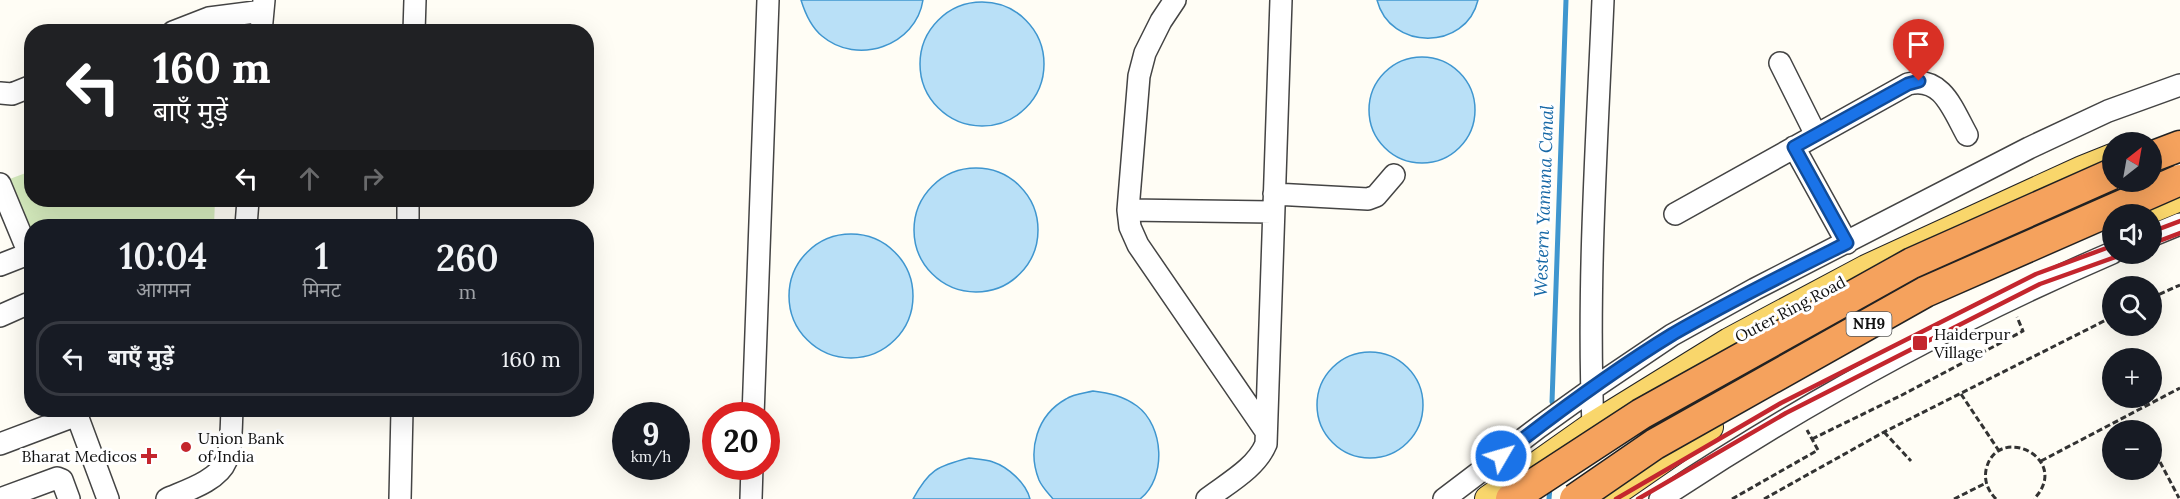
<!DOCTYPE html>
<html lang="hi">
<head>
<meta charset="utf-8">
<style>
  :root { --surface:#171b24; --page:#242831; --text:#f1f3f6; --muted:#9ea1a6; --line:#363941 }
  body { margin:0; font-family:Lora,"Noto Sans Devanagari",serif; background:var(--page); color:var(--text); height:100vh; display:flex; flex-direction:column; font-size:22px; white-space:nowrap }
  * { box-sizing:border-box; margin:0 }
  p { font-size:20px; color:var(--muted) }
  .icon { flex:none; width:33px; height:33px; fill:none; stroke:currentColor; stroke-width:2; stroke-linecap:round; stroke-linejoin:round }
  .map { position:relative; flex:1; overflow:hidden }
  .details { position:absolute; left:24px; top:219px; width:570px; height:198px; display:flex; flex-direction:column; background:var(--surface); border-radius:24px; box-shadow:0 6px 24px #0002 }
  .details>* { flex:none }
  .guide { position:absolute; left:24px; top:24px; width:570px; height:183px; border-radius:24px; box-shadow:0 6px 24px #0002; background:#202124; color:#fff; overflow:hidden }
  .needle { width:39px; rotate:31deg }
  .buttons { position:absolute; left:2102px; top:132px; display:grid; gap:12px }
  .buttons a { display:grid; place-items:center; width:60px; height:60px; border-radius:50%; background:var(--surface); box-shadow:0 6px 24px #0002; font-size:30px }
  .speed { position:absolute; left:612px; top:402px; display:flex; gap:12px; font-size:30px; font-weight:700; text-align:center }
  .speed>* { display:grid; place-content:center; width:78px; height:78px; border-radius:50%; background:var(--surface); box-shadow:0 6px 24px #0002; line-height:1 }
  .speed small { font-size:15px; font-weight:400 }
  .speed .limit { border:9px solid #d22; background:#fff; color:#111 }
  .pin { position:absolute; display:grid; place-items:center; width:51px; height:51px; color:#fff; margin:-62px -26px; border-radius:50% 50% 50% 0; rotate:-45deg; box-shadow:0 0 6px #0007 }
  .pin .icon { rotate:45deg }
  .me { position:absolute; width:66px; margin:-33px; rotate:52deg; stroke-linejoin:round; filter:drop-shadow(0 0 4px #0008) }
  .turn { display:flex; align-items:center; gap:21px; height:126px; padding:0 30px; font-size:27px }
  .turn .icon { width:78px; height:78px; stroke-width:2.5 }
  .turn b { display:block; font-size:42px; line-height:51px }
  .lanes { display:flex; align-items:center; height:57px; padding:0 30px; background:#0003; justify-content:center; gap:30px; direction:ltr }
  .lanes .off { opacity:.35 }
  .eta { display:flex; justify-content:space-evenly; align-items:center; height:102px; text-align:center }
  .eta b { font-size:36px; font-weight:600; line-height:42px }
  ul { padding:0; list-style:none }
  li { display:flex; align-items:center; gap:18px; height:75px; margin:0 12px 9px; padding:0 18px; border:3px solid var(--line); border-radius:24px }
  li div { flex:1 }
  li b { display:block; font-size:22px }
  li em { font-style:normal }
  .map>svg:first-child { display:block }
  .green { fill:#d5ebbd }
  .water { fill:#b9e0f7; stroke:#3f96cf; stroke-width:1.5 }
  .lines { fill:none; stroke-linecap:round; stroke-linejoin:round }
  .stream { stroke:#3f96cf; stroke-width:5 }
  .minor-casing { stroke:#444; stroke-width:24 }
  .major-casing { stroke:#222; stroke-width:28 }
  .highway-casing { stroke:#222; stroke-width:33 }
  .path { stroke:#333; stroke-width:3; stroke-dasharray:6 3; stroke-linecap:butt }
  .minor { stroke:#fff; stroke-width:21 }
  .major { stroke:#f9d66b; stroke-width:26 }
  .highway { stroke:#f5a25d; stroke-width:30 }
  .rail { stroke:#c4262e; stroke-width:4.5 }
  .highway-bridge-casing { stroke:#222; stroke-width:33; stroke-linecap:butt }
  .highway-bridge { stroke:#f5a25d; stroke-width:30 }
  .route-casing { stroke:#114b97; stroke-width:15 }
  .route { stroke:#1a73e8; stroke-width:10 }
  .poi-dot { fill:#c4262e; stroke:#fff; stroke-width:2 }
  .labels { text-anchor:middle; stroke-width:6; stroke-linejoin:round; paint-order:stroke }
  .shield { fill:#fff; stroke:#585858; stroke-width:1.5 }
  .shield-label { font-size:15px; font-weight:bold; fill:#111 }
  .street-label { font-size:16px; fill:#111; stroke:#fff }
  .poi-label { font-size:16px; fill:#111; stroke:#fff; text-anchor:start }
  .water-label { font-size:18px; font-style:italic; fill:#1768a6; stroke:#fff }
</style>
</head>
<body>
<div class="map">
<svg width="2180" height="499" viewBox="0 0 2180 499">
  <rect width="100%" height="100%" fill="#fffdf5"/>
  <!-- green -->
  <path class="green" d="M31 171 32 200H215L214 226H32L31 252 7 180Z"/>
  <!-- water -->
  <path class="water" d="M801 0H923C916 46 857 66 822 36 811 27 805 13 801 0Z
    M1377 0H1478C1466 51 1390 51 1377 0Z
    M920 64a62 62 0 1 1 124 0a62 62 0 1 1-124 0Z
    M1369 110a53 53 0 1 1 106 0a53 53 0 1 1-106 0Z
    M914 230a62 62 0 1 1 124 0a62 62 0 1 1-124 0Z
    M789 296a62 62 0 1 1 124 0a62 62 0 1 1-124 0Z
    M1317 405a53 53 0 1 1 106 0a53 53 0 1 1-106 0Z
    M1093 391C1110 393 1123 396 1137 406 1164 426 1167 478 1140 499H1053C1048 493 1042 487 1039 480 1027 450 1037 415 1066 399 1073 394 1085 393 1093 391Z
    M969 458C976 459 986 459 993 462 1008 467 1026 483 1030 499H913C929 470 937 466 969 458Z"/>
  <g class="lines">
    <!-- stream -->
    <path class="stream" d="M1552 402 1566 0
      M1549 499 1550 487"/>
    <!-- minor casing -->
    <g class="minor-casing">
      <path id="minor" d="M1175 0 1161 21 1145 53 1139 76 1128 210 1130 227 1138 245 1265 430
        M173 32 209 18 263 11
        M261 32 264 0
        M414 32 415 0
        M1780 63 1816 135
        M0 93 12 94 32 86
        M1794 147 1847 243
        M0 184 27 249 23 256 0 265
        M1274 194 1368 199 1376 196 1394 175
        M1128 210 1273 212
        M1675 214 1908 84C1942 75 1953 110 1967 135
        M246 226 248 200
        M408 226V200
        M2151 236 2180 224
        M0 316 27 304 32 305
        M75 410 108 499
        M753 416 768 0
        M1593 425C1587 284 1597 141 1603 0
        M0 444 77 415
        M0 499 57 478 62 480 69 499
        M167 499C185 491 218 481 226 461 232 446 231 426 232 410
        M400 499 402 410
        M751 499 752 466
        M1207 499C1228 483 1256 468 1266 444L1281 0
        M1444 499 1539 427 1592 389 1672 335 1755 289 2029 148 2108 111 2180 85
        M1660 499C1803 404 1954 321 2112 253"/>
    </g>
    <!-- major casing -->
    <g class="major-casing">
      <path id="major" d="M2141 214 2180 198
        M1488 499 1593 425 1729 341 1866 268 2082 169 2112 157
        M1606 499 1710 427"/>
    </g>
    <!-- highway casing -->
    <g class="highway-casing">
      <path id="highway" d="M2151 157 2180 146"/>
    </g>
    <!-- path -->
    <path class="path" d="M2151 298 2180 285
      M1961 394 1999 451
      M1884 432 1911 461
      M1812 439 1902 395 2023 331 2017 317
      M2041 461 2180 388
      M2160 462 2179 498
      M1732 499 1818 450 1807 430
      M1764 499 1884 432 2112 317
      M1954 499 1986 483
      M1996 499C1988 491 1984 481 1986 470 1996 422 2073 458 2034 499"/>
    <!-- minor -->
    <use href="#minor" class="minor"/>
    <!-- major -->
    <use href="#major" class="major"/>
    <!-- highway -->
    <use href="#highway" class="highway"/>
    <!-- rail -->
    <path class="rail" d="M2151 232 2180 221
      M2151 244 2180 233
      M1616 499 1781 403 2036 274 2112 246
      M1638 499 1786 413 2040 284 2124 254"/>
    <!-- highway-bridge casing -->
    <g class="highway-bridge-casing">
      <path id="highway-bridge" d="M1511 499 1641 414 1912 263 2112 174
        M1575 499 1655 444 1925 292 2180 180"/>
    </g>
    <!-- highway-bridge -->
    <use href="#highway-bridge" class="highway-bridge"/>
  </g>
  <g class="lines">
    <!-- route casing -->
    <g class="route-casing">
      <path id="route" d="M1501 456C1556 413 1614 370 1673 334 1730 301 1789 272 1847 243L1794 147 1908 84 1919 81"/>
    </g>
    <!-- route -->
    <use href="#route" class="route"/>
  </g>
  <!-- markers -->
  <g class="poi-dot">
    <rect x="1912" y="335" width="16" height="16" rx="3"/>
    <circle cx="186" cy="447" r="6"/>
    <path d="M146 447h6v6h6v6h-6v6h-6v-6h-6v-6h6z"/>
  </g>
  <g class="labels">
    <!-- shield labels -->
    <rect class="shield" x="1846.5" y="312" width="45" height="24" rx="4.5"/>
    <g class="shield-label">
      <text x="1869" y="329">NH9</text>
    </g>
    <!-- street labels -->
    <g class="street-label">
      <text transform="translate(1790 309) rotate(-28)" y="6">Outer Ring Road</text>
    </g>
    <!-- poi labels -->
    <g class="poi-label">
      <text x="1934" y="340">Haiderpur<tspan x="1934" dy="18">Village</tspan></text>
      <text x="198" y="444">Union Bank<tspan x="198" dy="18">of India</tspan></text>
      <text x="137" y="462" text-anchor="end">Bharat Medicos</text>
    </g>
    <!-- water labels -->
    <g class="water-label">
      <text transform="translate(1544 201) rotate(-88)" y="6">Western Yamuna Canal</text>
    </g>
  </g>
</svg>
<div class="buttons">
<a><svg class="needle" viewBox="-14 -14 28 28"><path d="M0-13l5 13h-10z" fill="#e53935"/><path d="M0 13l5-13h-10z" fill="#9ea1a6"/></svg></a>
<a><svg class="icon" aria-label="sound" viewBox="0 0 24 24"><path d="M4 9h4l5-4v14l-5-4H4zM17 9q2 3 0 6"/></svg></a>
<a><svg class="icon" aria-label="search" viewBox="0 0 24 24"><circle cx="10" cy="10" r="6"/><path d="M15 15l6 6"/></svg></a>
<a>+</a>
<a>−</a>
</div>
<div class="speed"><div>9<small>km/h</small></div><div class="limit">20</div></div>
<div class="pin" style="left:1919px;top:81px;background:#d93025"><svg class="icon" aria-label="arrive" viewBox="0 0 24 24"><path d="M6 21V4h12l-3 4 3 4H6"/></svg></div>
<svg class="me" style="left:1501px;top:456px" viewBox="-20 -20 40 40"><circle r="17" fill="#1a73e8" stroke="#fff" stroke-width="3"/><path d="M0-11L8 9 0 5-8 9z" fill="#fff"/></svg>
<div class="guide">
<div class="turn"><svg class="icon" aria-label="left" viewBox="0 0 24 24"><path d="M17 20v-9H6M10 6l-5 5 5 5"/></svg><div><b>160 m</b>बाएँ मुड़ें</div></div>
<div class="lanes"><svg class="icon" aria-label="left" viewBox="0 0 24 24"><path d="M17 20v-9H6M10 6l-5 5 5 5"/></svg><svg class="icon off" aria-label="ahead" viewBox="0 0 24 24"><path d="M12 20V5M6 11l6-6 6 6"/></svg><svg class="icon off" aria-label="right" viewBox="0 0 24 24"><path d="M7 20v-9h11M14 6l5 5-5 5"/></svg></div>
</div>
<section class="details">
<div class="eta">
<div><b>10:04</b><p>आगमन</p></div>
<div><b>1</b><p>मिनट</p></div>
<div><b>260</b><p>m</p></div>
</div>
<ul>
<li><svg class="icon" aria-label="left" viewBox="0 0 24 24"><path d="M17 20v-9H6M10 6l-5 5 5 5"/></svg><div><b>बाएँ मुड़ें</b></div><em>160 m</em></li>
</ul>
</section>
</div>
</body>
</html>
